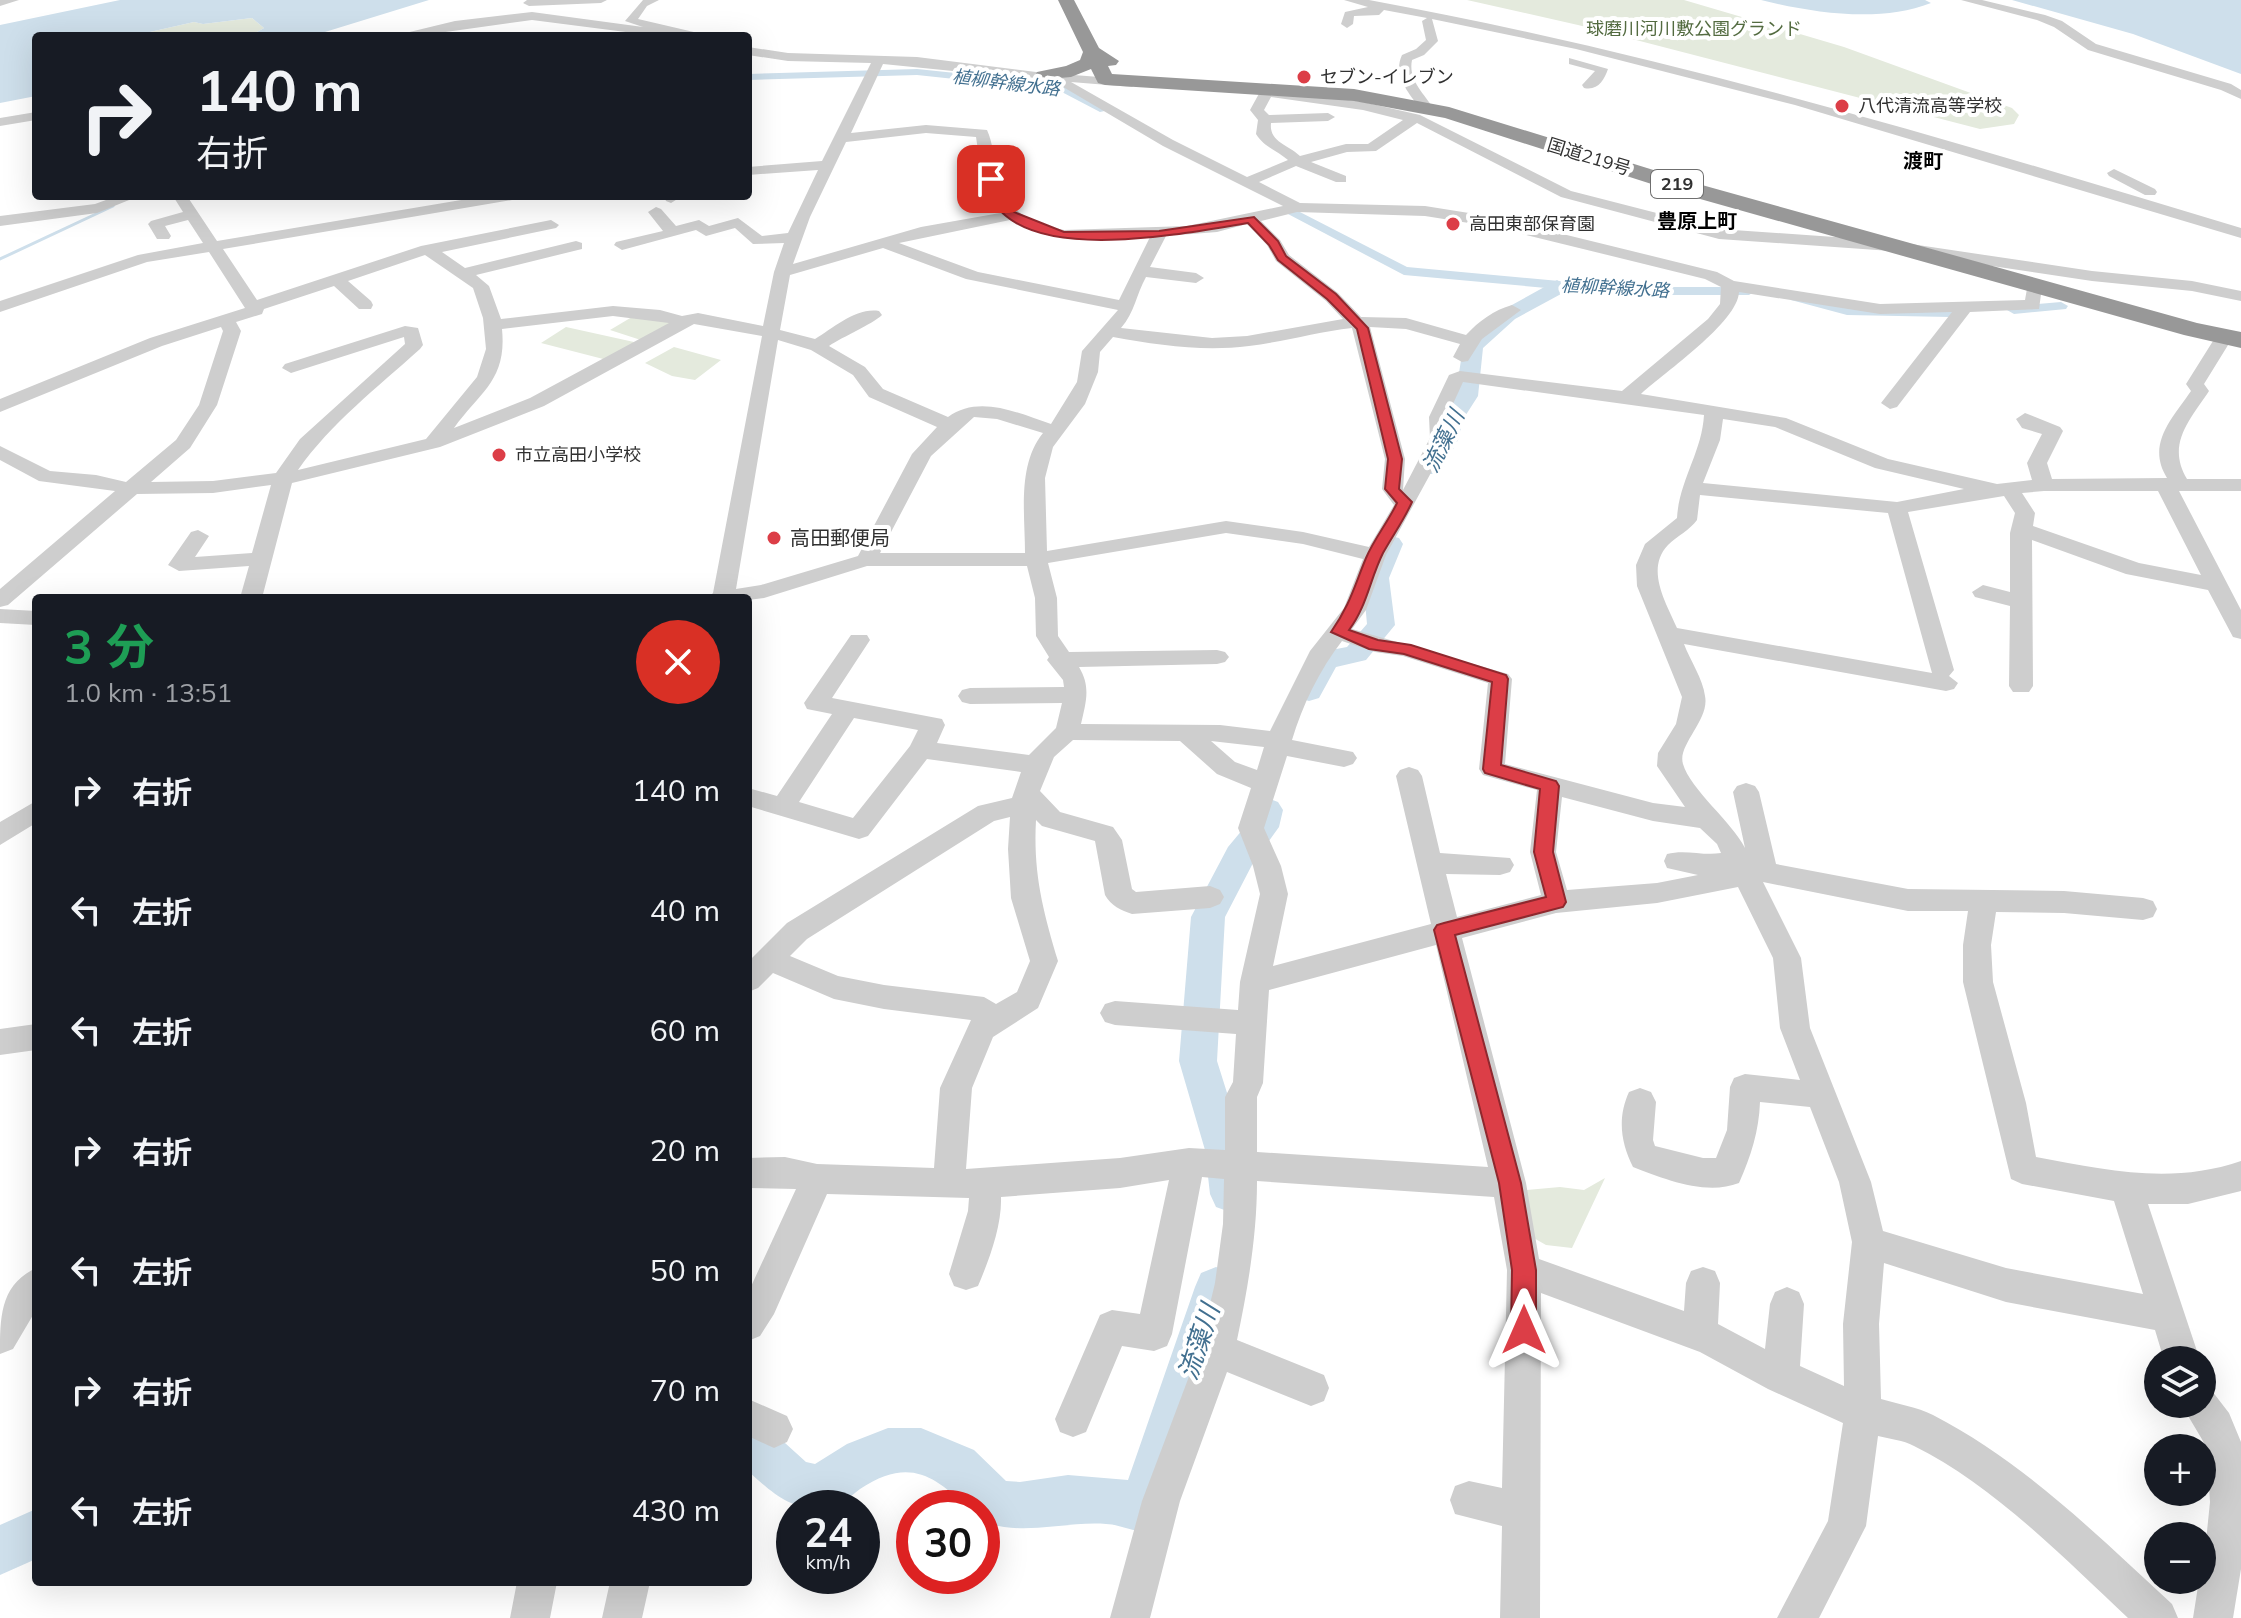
<!DOCTYPE html>
<html lang="ja">
<head>
<meta charset="utf-8">
<style>
  :root { --surface:#171b24; --page:#20242c; --text:#f1f3f6; --muted:#9ea1a6 }
  body { margin:0; font-family:Mulish,"Noto Sans JP",sans-serif; background:var(--page); color:var(--text); height:100vh; display:flex; flex-direction:column; font-size:30px; white-space:nowrap }
  * { box-sizing:border-box; margin:0 }
  p { font-size:26px; color:var(--muted) }
  .icon { flex:none; width:44px; height:44px; fill:none; stroke:currentColor; stroke-width:2; stroke-linecap:round; stroke-linejoin:round }
  .map { position:relative; flex:1; overflow:hidden }
  .drawer { position:absolute; left:32px; top:594px; width:720px; height:992px; display:flex; flex-direction:column; background:var(--surface); border-radius:8px; box-shadow:0 8px 32px #0002 }
  .drawer>* { flex:none }
  .banner { position:absolute; left:32px; top:32px; width:720px; height:168px; border-radius:8px; box-shadow:0 8px 32px #0002; background:#171b24; color:var(--text); overflow:hidden }
  .tools { position:absolute; left:2144px; top:1346px; display:grid; gap:16px }
  .tools a { display:grid; place-items:center; width:72px; height:72px; border-radius:50%; background:var(--surface); box-shadow:0 8px 32px #0002; font-size:40px }
  .speed { position:absolute; left:776px; top:1490px; display:flex; gap:16px; font-size:40px; font-weight:700; text-align:center }
  .speed>* { display:grid; place-content:center; width:104px; height:104px; border-radius:50%; background:var(--surface); box-shadow:0 8px 32px #0002; line-height:1 }
  .speed small { font-size:20px; font-weight:400 }
  .speed .limit { border:12px solid #d22; background:#fff; color:#111 }
  .pin { position:absolute; display:grid; place-items:center; width:68px; height:68px; color:#fff; margin:-34px; border-radius:16px; box-shadow:0 4px 12px #0006 }
  .me { position:absolute; width:88px; margin:-44px; rotate:0deg; stroke-linejoin:round; filter:drop-shadow(0 0 6px #0008) }
  .turn { display:flex; align-items:center; gap:28px; height:168px; padding:0 32px; font-size:36px }
  .turn .icon { width:104px; height:104px; stroke-width:2.5 }
  .turn b { display:block; font-size:56px; line-height:68px }
  .round { display:grid; place-items:center; flex:none; width:84px; height:84px; border-radius:42px; background:var(--page) }
  .headline { display:flex; align-items:center; justify-content:space-between; height:136px; padding:0 32px }
  h1 { font-size:48px; font-weight:700; line-height:60px; color:#1e9e55 }
  ul { padding:0; list-style:none }
  li { display:flex; align-items:center; gap:24px; height:120px; padding:0 32px }
  li div { flex:1 }
  li b { display:block; font-size:30px }
  li em { font-style:normal }
  .map>svg:first-child { display:block }
  .green { fill:#e4eadd }
  .water { fill:#cedfeb }
  .lines { fill:none; stroke-linecap:round; stroke-linejoin:round }
  .stream { stroke:#cedfeb; stroke-width:3 }
  .canal { fill:#cedfeb; fill-rule:evenodd }
  .river { fill:#cedfeb; fill-rule:evenodd }
  .minor { fill:#cecece; fill-rule:evenodd }
  .highway { fill:#989898; fill-rule:evenodd }
  .route { fill:#dc3e47; stroke:#8f282e; stroke-width:2 }
  .poi-dot { fill:#dc3e47; stroke:#fff; stroke-width:3 }
  .labels { text-anchor:middle; stroke-width:8; stroke-linejoin:round; paint-order:stroke }
  .far-park-label { font-size:18px; fill:#536b40; stroke:#fff }
  .far-poi-label { font-size:18px; fill:#313131; stroke:#fff; text-anchor:start }
  .far-water-label { font-size:18px; font-style:italic; fill:#427090; stroke:#fff }
  .far-street-label { font-size:18px; fill:#313131; stroke:#fff }
  .shield { fill:#fff; stroke:#6f6f6f; stroke-width:2 }
  .shield-label { font-size:18px; font-weight:bold; fill:#313131 }
  .far-quarter-label { font-size:20px; font-weight:bold; fill:#000; stroke:#fff }
  .poi-label { font-size:20px; fill:#313131; stroke:#fff; text-anchor:start }
  .water-label { font-size:22px; font-style:italic; fill:#427090; stroke:#fff }
  .near-water-label { font-size:26px; font-style:italic; fill:#427090; stroke:#fff }
</style>
</head>
<body>
<div class="map">
<svg width="2241" height="1618" viewBox="0 0 2241 1618">
  <rect width="100%" height="100%" fill="#fff"/>
  <!-- green -->
  <path class="green" d="M1467 0H1684L1844 47 2012 108 2019 115 2014 124 1980 129 1578 25Z
    M252 18 264 28 250 36H132L194 22 203 24Z
    M637 314 680 323 647 342 610 330Z
    M566 327 643 344 611 361 541 343Z
    M674 347 721 360 695 380 672 376 645 363Z
    M1605 1178 1572 1248 1546 1245 1525 1233 1515 1191 1560 1187 1584 1190Z"/>
  <!-- water -->
  <path class="water" d="M120 0H429L312 36H250L264 28 252 18 203 24 194 22 132 36H36V96L0 103V25Z
    M1761 0H1925L1931 3C1880 23 1814 13 1761 0Z
    M2012 0H2241V74L2133 34Z"/>
  <g class="lines">
    <!-- stream -->
    <path class="stream" d="M0 259 113 206"/>
    <!-- canal -->
    <path class="canal" d="M917 69 1060 84 1109 110 1100 112 1058 90 917 75 748 80V74Z
      M1288 210H1296L1407 267 1624 287H1749L1755 291 1749 295H1624L1404 275 1288 214Z
      M1796 293 1847 307 1950 309 1957 313 1950 317 1847 315 1791 300V294Z
      M2061 302 2068 306 2066 309 2014 314 2007 310 2014 306Z"/>
    <!-- river -->
    <path class="river" d="M1557 280 1567 286 1561 294 1515 319 1483 348 1478 396 1462 421 1459 438 1440 474H1422L1419 469 1435 438 1438 421 1456 396 1462 377 1459 373 1464 341 1501 311Z
      M1390 536 1399 538 1403 544 1389 578 1395 625 1366 660 1336 667 1319 698 1309 701 1299 698 1294 691 1315 653 1347 647 1367 624C1364 590 1360 568 1381 538Z
      M1267 798 1278 802 1283 810 1279 827 1253 863 1225 917 1217 1061 1245 1150 1250 1194 1244 1207 1230 1212 1216 1207 1210 1194 1205 1150 1179 1061 1191 917 1228 847 1248 823 1256 802Z
      M1216 1267 1231 1273 1237 1287 1160 1524C1155 1526 1148 1530 1142 1531 1131 1531 1117 1524 1106 1524 1064 1521 1021 1537 982 1521V1508H967C932 1472 906 1459 860 1489 851 1496 839 1506 828 1508 794 1513 772 1493 748 1471V1417L764 1424 806 1462 815 1464 847 1444 888 1428H921L974 1450 1006 1481 1020 1482 1068 1475 1128 1480 1195 1287 1201 1273Z
      M36 1509V1559L0 1575V1525Z"/>
    <!-- minor -->
    <path class="minor" d="M0 0H19L0 6Z
      M527 0H607L601 3 529 6 523 3Z
      M643 0H659L647 6 638 19 711 36H657L532 20 417 36H393L455 21 532 12 643 27 625 21Z
      M1344 0H1369C1665 54 1953 141 2241 228V238L1795 105 1576 49 1432 19 1438 41 1424 55 1412 60C1408 80 1423 92 1433 108L1421 111C1410 93 1392 77 1402 55L1416 49 1426 40 1422 21 1427 18 1384 10 1379 15 1354 16 1353 24 1347 28 1341 24 1345 12 1368 7Z
      M1961 0H1982L2045 15 2062 21 2096 44 2231 84 2241 90V99L2221 90 2088 50 2054 27 2037 20Z
      M748 47 788 53 917 57 1036 72 1137 80 1138 83 1132 87 1071 82 1173 140 1247 177 1288 160C1276 150 1264 147 1256 134L1258 120 1250 110 1261 90H1275L1363 102 1420 115 1571 191 1719 229 1891 241 2092 271 2192 281 2241 291V301L2192 291 2092 281 1891 251 1719 239 1561 197 1417 123 1376 151 1347 152 1311 162 1346 176V182H1336L1296 166 1259 182 1300 203 1425 206 1494 217 1717 272 1734 281 1880 304 2025 300 2028 283H2040L2042 287 2039 309 1970 312 1897 407 1890 409 1881 403 1952 312 1880 314 1739 292C1738 322 1665 372 1641 394L1786 418 1888 459 1997 484 2032 480 2027 463 2042 434 2022 428 2016 419 2025 413 2060 427 2063 431 2047 463 2052 479 2167 478C2146 444 2172 419 2191 391L2186 384 2218 333 2224 332 2233 337 2204 384 2209 391C2190 420 2166 444 2187 479H2241V491H2179L2241 610V639L2233 637 2208 590 2126 574 2032 540 2033 686 2029 692H2013L2009 686 2010 606 1975 597 1972 592 1983 585 2010 592V533L2015 513 2004 496 1908 512 1954 670 1949 676 1958 683 1954 689 1946 691 1684 644C1690 660 1703 679 1705 696 1710 720 1677 745 1683 764 1690 789 1732 822 1745 848L1733 792 1737 786 1746 783 1755 786 1759 792 1776 864 1908 889 2064 891 2143 898 2153 901 2157 909 2153 917 2143 920 2064 913 1996 912 1991 945 1993 982 2026 1103 2036 1157C2106 1170 2171 1185 2241 1161V1191L2188 1204H2148L2200 1360H2164L2155 1330 2006 1302 1884 1263 1879 1324 1881 1399C1898 1404 1917 1407 1933 1415 2024 1462 2098 1536 2172 1604L2178 1618H2128C2065 1559 1992 1484 1914 1446 1903 1440 1890 1439 1878 1436L1866 1526 1819 1618H1777L1828 1521 1843 1423 1768 1389 1700 1352 1541 1293 1540 1618H1500L1502 1526 1455 1514 1450 1500 1455 1486 1469 1481 1502 1488 1507 1270 1494 1197 1257 1181C1257 1236 1248 1287 1237 1340L1324 1375 1329 1388 1324 1401 1311 1406 1227 1372 1180 1501 1150 1618H1110L1142 1501 1199 1350 1215 1283 1223 1224 1224 1179 1202 1177 1172 1334 1167 1346 1154 1351 1122 1346 1086 1432 1073 1437 1060 1432 1055 1419 1100 1315 1112 1310 1140 1314 1169 1180 1120 1188 1001 1197C1002 1226 989 1260 978 1286L966 1290 954 1286 949 1274 968 1211 969 1198 827 1194 774 1314 760 1336 748 1341V1293L796 1189 748 1188V1158L785 1157 817 1164 934 1168 940 1088 971 1020 884 1009 834 999 773 973 758 988 748 992V962L787 923 978 806 1012 798 1021 772 927 759 868 836 859 839 748 806V788L777 796 832 714 807 709 804 703 851 635H867L870 640 832 698 942 719 945 725 937 743 1029 755 1056 728 1062 703 970 704 962 702 958 696 962 690 970 688 1064 687 1063 680 1047 660 1049 657 1036 636 1035 598 1027 566H867L764 598 748 600 708 598 713 593 762 336 694 324 544 406 440 447 292 483 262 598H240L249 566 179 571 168 565 191 532 198 530 209 536 195 557 252 553 271 485 213 493 137 494 8 605 0 607V589L115 491 39 481 0 460V446L50 471 96 475 126 482 176 440 199 405 223 331 221 327 162 346 0 412V399L150 338 245 308 209 252 147 262 0 312V301L138 255 203 243 188 220 165 226 171 236 169 239H157L148 224 151 221 183 212 173 196H187L217 241 485 196H519L512 200 223 249 257 300 421 246 551 220 559 225 556 228 442 252 465 268 576 241 582 243V249L476 275 489 286 501 319 613 306 660 310 682 316 698 313 763 326 774 272 784 243 753 244 735 228 706 236 696 230 622 250 614 245 616 242 663 231 648 212 656 207 661 209 676 226 699 220 709 226 738 218 762 236 788 233 818 170 748 175V167L822 161 871 63 788 61 748 55ZM883 64 1053 81 1163 146 1283 206 1187 226 1064 230C1031 223 1001 209 996 174 994 159 993 143 987 130L926 125 851 133ZM1271 97 1363 110 1403 120 1368 144H1346L1300 156C1287 144 1269 142 1271 123L1328 121 1335 117 1328 113 1269 115 1264 110ZM926 133 976 137 984 190 1000 213 921 227 793 264 810 217 846 142ZM1297 212 1425 216 1494 227 1705 279 1721 287 1720 304 1708 319 1622 391 1460 371 1449 375 1429 417 1430 438 1403 490 1405 459 1370 327 1406 329 1460 344 1453 357 1462 362 1468 361 1482 339 1521 310 1512 305C1494 310 1479 321 1466 335L1406 318 1361 317 1338 293 1289 255 1280 240 1261 221ZM1010 220C1054 246 1101 238 1150 237L1119 300 978 272 899 243ZM1247 224 1267 245 1276 261 1326 301 1343 319 1247 336 1212 338 1121 328C1135 312 1136 295 1146 277L1196 283 1204 278 1196 273 1150 267 1166 236 1217 232ZM883 248 966 279 1118 310 1082 351 1077 382 1051 424C1018 413 979 394 948 417L883 389 865 367 829 346C844 336 871 325 882 315L879 311C857 307 833 328 815 339L780 330 790 275ZM425 255 473 288 483 318 486 349 477 377 426 439 298 470C331 423 378 387 420 349L423 345 418 328 405 326 285 364 282 368 291 373 404 337 405 344 300 439 276 473 213 481 151 482 190 448 217 405 241 331 236 322 262 314 264 309 334 286 359 309H371L373 305 371 301 348 281ZM613 316 669 323 530 398 454 428C481 391 507 380 502 329ZM1352 328 1385 459 1382 489 1394 505 1369 547 1303 532 1226 521 1047 551 1045 478 1053 447 1085 404 1098 372 1100 352 1113 337C1158 345 1203 352 1249 346 1283 342 1317 332 1352 328ZM778 340 811 350 853 375 869 397 937 427 912 454 858 556 761 585 736 589ZM1463 382 1704 415C1702 452 1679 481 1677 518L1645 544 1636 565 1637 586 1682 697 1676 724 1658 753 1657 766 1685 807 1653 803 1505 764 1512 679 1508 674 1352 629 1366 610 1386 555 1450 438 1447 417ZM974 417 997 419 1043 433C1017 465 1025 514 1025 553H880L931 456ZM1723 419 1775 427 1875 468 1964 489 1897 502 1703 483 1720 440ZM2044 491H2158L2201 575 2139 563 2033 526 2035 513 2022 493ZM1700 495 1888 513 1932 673 1677 628C1666 603 1645 569 1668 545 1677 536 1690 530 1697 520ZM1226 533 1303 544 1363 559 1344 608 1310 651 1270 731 1220 725 1081 724C1086 702 1091 687 1079 667L1217 664 1225 662 1229 657 1225 652 1217 650 1069 652 1058 636 1057 598 1048 563ZM1342 641 1375 652 1403 656 1488 683 1479 769 1483 775 1537 790 1530 852 1541 895 1457 917 1446 874 1500 875 1510 872 1514 865 1510 858 1440 853 1422 776 1418 770 1409 767 1400 770 1396 776 1431 924 1273 966 1288 894 1281 866 1264 828 1287 756 1344 767 1353 764 1357 758 1353 752 1292 740C1302 706 1320 669 1342 641ZM854 718 918 730 910 746 853 818 799 802ZM1073 740 1180 741 1217 774 1251 788 1238 828 1253 866 1260 894 1240 982 1238 1010 1115 1001 1105 1004 1100 1013 1105 1022 1115 1025 1236 1034 1233 1082 1225 1097V1150L1189 1148 1120 1158 966 1169 972 1088 993 1037 1038 1008 1058 961C1043 911 1033 873 1036 820L1042 826 1095 841 1105 895C1111 906 1121 910 1132 914L1210 908 1220 904 1224 897 1220 890 1210 886 1136 892 1132 889 1122 840 1113 827 1060 812 1040 791 1054 757ZM1211 741 1264 747 1257 770 1235 762ZM1562 797 1653 821 1700 828 1717 844 1721 853C1703 856 1685 849 1667 854L1664 861 1667 868 1698 875 1657 883 1567 890 1556 852ZM1010 817 1008 849 1011 898 1030 961 1017 992 996 1004 984 997 884 985 838 976 790 956 807 939 994 821ZM1763 882 1908 911H1968L1963 945V982L2011 1179 2022 1184 2114 1201 2143 1294 2006 1268 1883 1231 1871 1182 1810 1028 1801 958ZM1738 887 1773 958 1780 1028 1800 1080 1745 1074 1734 1078 1730 1087 1727 1130 1716 1158H1703L1655 1146 1653 1140 1656 1102 1651 1092 1640 1088 1629 1092C1617 1118 1621 1143 1633 1167 1664 1179 1706 1196 1739 1183 1751 1156 1759 1131 1760 1102L1810 1107 1839 1182 1852 1242 1843 1324 1844 1386 1800 1366 1804 1304 1799 1292 1787 1287 1775 1292 1770 1304 1765 1349 1718 1324 1720 1283 1715 1271 1703 1267 1691 1271 1686 1283 1684 1311 1539 1259 1526 1183 1462 938 1556 913 1657 903ZM1436 945 1488 1167 1257 1152V1097L1263 1083 1269 990Z
      M1569 58 1608 69C1604 80 1598 91 1584 88L1582 85 1595 71 1569 64Z
      M36 112V120L0 126V118Z
      M2114 169 2155 189 2157 192 2155 195H2145L2109 176 2107 173Z
      M117 196H139L97 213 0 226V216L95 204Z
      M664 196H678L679 198 671 203 666 201Z
      M0 609 36 611V625L0 623Z
      M36 801V823L0 845V822Z
      M36 1024V1050L0 1055V1029Z
      M36 1268V1310L13 1349 0 1354C0 1317 0 1285 36 1268Z
      M2202 1387 2212 1391 2229 1413 2241 1442V1569L2233 1618H2193L2199 1580H2202L2210 1502 2207 1455 2203 1441 2181 1404H2202Z
      M748 1399 787 1416 793 1429 787 1442 774 1448 748 1436Z
      M517 1582H557L550 1618H510Z
      M610 1582H650L642 1618H602Z"/>
    <!-- highway -->
    <path class="highway" d="M1058 0H1074L1099 48 1119 61 1116 65 1108 66 1112 74 1354 89 1449 107 1702 185 2197 323 2241 332V348L2184 335 1686 195 1445 118 1354 101 1105 85 1098 83 1091 69 1071 77 1037 80 1035 76 1037 72 1066 66 1080 60 1083 52Z"/>
  </g>
  <!-- route -->
  <path class="route" d="M987 176H994L996 192 1014 212 1064 232 1159 231 1254 217 1278 241 1286 256 1336 294 1368 328 1402 459 1399 489 1412 502C1404 520 1393 535 1383 553 1370 579 1367 606 1349 630L1378 640 1411 645 1506 675 1508 679 1501 765 1556 781 1559 786 1553 852 1566 902 1563 907 1455 935 1521 1183 1536 1270V1330L1532 1339 1524 1342 1515 1339 1511 1330 1512 1270 1499 1183 1434 930 1437 925 1444 923 1546 897 1534 852 1540 789 1485 773 1483 769 1492 682 1404 654 1369 649 1331 632C1350 605 1354 587 1366 558 1374 539 1388 522 1397 503L1385 489 1388 459 1357 329 1327 299 1278 260 1269 245 1248 223C1185 233 1058 259 1006 216 998 210 992 200 986 192Z"/>
  <!-- markers -->
  <g class="poi-dot">
    <circle cx="1304" cy="77" r="8"/>
    <circle cx="1842" cy="106" r="8"/>
    <circle cx="1453" cy="224" r="8"/>
    <circle cx="499" cy="455" r="8"/>
    <circle cx="774" cy="538" r="8"/>
  </g>
  <g class="labels">
    <!-- far-park labels -->
    <g class="far-park-label">
      <text x="1694" y="35">球磨川河川敷公園グランド</text>
    </g>
    <!-- far-poi labels -->
    <g class="far-poi-label">
      <text x="1320" y="83">セブン-イレブン</text>
      <text x="1858" y="112">八代清流高等学校</text>
      <text x="1469" y="230">高田東部保育園</text>
      <text x="515" y="461">市立高田小学校</text>
    </g>
    <!-- far-water labels -->
    <g class="far-water-label">
      <text transform="translate(1006 83) rotate(7)" y="6">植柳幹線水路</text>
      <text transform="translate(1615 288) rotate(3)" y="6">植柳幹線水路</text>
    </g>
    <!-- far-street labels -->
    <g class="far-street-label">
      <text transform="translate(1589 157) rotate(17)" y="6">国道219号</text>
    </g>
    <!-- shield labels -->
    <rect class="shield" x="1651" y="170" width="52" height="28" rx="6"/>
    <g class="shield-label">
      <text x="1677" y="190">219</text>
    </g>
    <!-- far-quarter labels -->
    <g class="far-quarter-label">
      <text x="1923" y="168">渡町</text>
      <text x="1697" y="228">豊原上町</text>
    </g>
    <!-- poi labels -->
    <g class="poi-label">
      <text x="790" y="545">高田郵便局</text>
    </g>
    <!-- water labels -->
    <g class="water-label">
      <text transform="translate(1443 441) rotate(-64)" y="8">流藻川</text>
    </g>
    <!-- near-water labels -->
    <g class="near-water-label">
      <text transform="translate(1199 1342) rotate(-72)" y="9">流藻川</text>
    </g>
  </g>
</svg>
<div class="tools">
<a><svg class="icon" aria-label="layers" viewBox="0 0 24 24"><path d="M12 4l9 5-9 5-9-5zM3 14l9 5 9-5"/></svg></a>
<a>+</a>
<a>−</a>
</div>
<div class="speed"><div>24<small>km/h</small></div><div class="limit">30</div></div>
<div class="pin" style="left:991px;top:179px;background:#d93025"><svg class="icon" aria-label="arrive" viewBox="0 0 24 24"><path d="M6 21V4h12l-3 4 3 4H6"/></svg></div>
<svg class="me" style="left:1524px;top:1330px" viewBox="-20 -20 40 40"><path d="M0-17L14 15 0 8-14 15z" fill="#dc3e47" stroke="#fff" stroke-width="4"/></svg>
<div class="banner">
<div class="turn"><svg class="icon" aria-label="right" viewBox="0 0 24 24"><path d="M7 20v-9h11M14 6l5 5-5 5"/></svg><div><b>140 m</b>右折</div></div>
</div>
<section class="drawer">
<div class="headline"><div><h1>3 分</h1><p>1.0 km · 13:51</p></div><a class="round" style="background:#d93025;color:#fff"><svg class="icon" aria-label="close" viewBox="0 0 24 24"><path d="M6 6l12 12M18 6L6 18"/></svg></a></div>
<ul>
<li><svg class="icon" aria-label="right" viewBox="0 0 24 24"><path d="M7 20v-9h11M14 6l5 5-5 5"/></svg><div><b>右折</b></div><em>140 m</em></li>
<li><svg class="icon" aria-label="left" viewBox="0 0 24 24"><path d="M17 20v-9H6M10 6l-5 5 5 5"/></svg><div><b>左折</b></div><em>40 m</em></li>
<li><svg class="icon" aria-label="left" viewBox="0 0 24 24"><path d="M17 20v-9H6M10 6l-5 5 5 5"/></svg><div><b>左折</b></div><em>60 m</em></li>
<li><svg class="icon" aria-label="right" viewBox="0 0 24 24"><path d="M7 20v-9h11M14 6l5 5-5 5"/></svg><div><b>右折</b></div><em>20 m</em></li>
<li><svg class="icon" aria-label="left" viewBox="0 0 24 24"><path d="M17 20v-9H6M10 6l-5 5 5 5"/></svg><div><b>左折</b></div><em>50 m</em></li>
<li><svg class="icon" aria-label="right" viewBox="0 0 24 24"><path d="M7 20v-9h11M14 6l5 5-5 5"/></svg><div><b>右折</b></div><em>70 m</em></li>
<li><svg class="icon" aria-label="left" viewBox="0 0 24 24"><path d="M17 20v-9H6M10 6l-5 5 5 5"/></svg><div><b>左折</b></div><em>430 m</em></li>
</ul>
</section>
</div>
</body>
</html>
